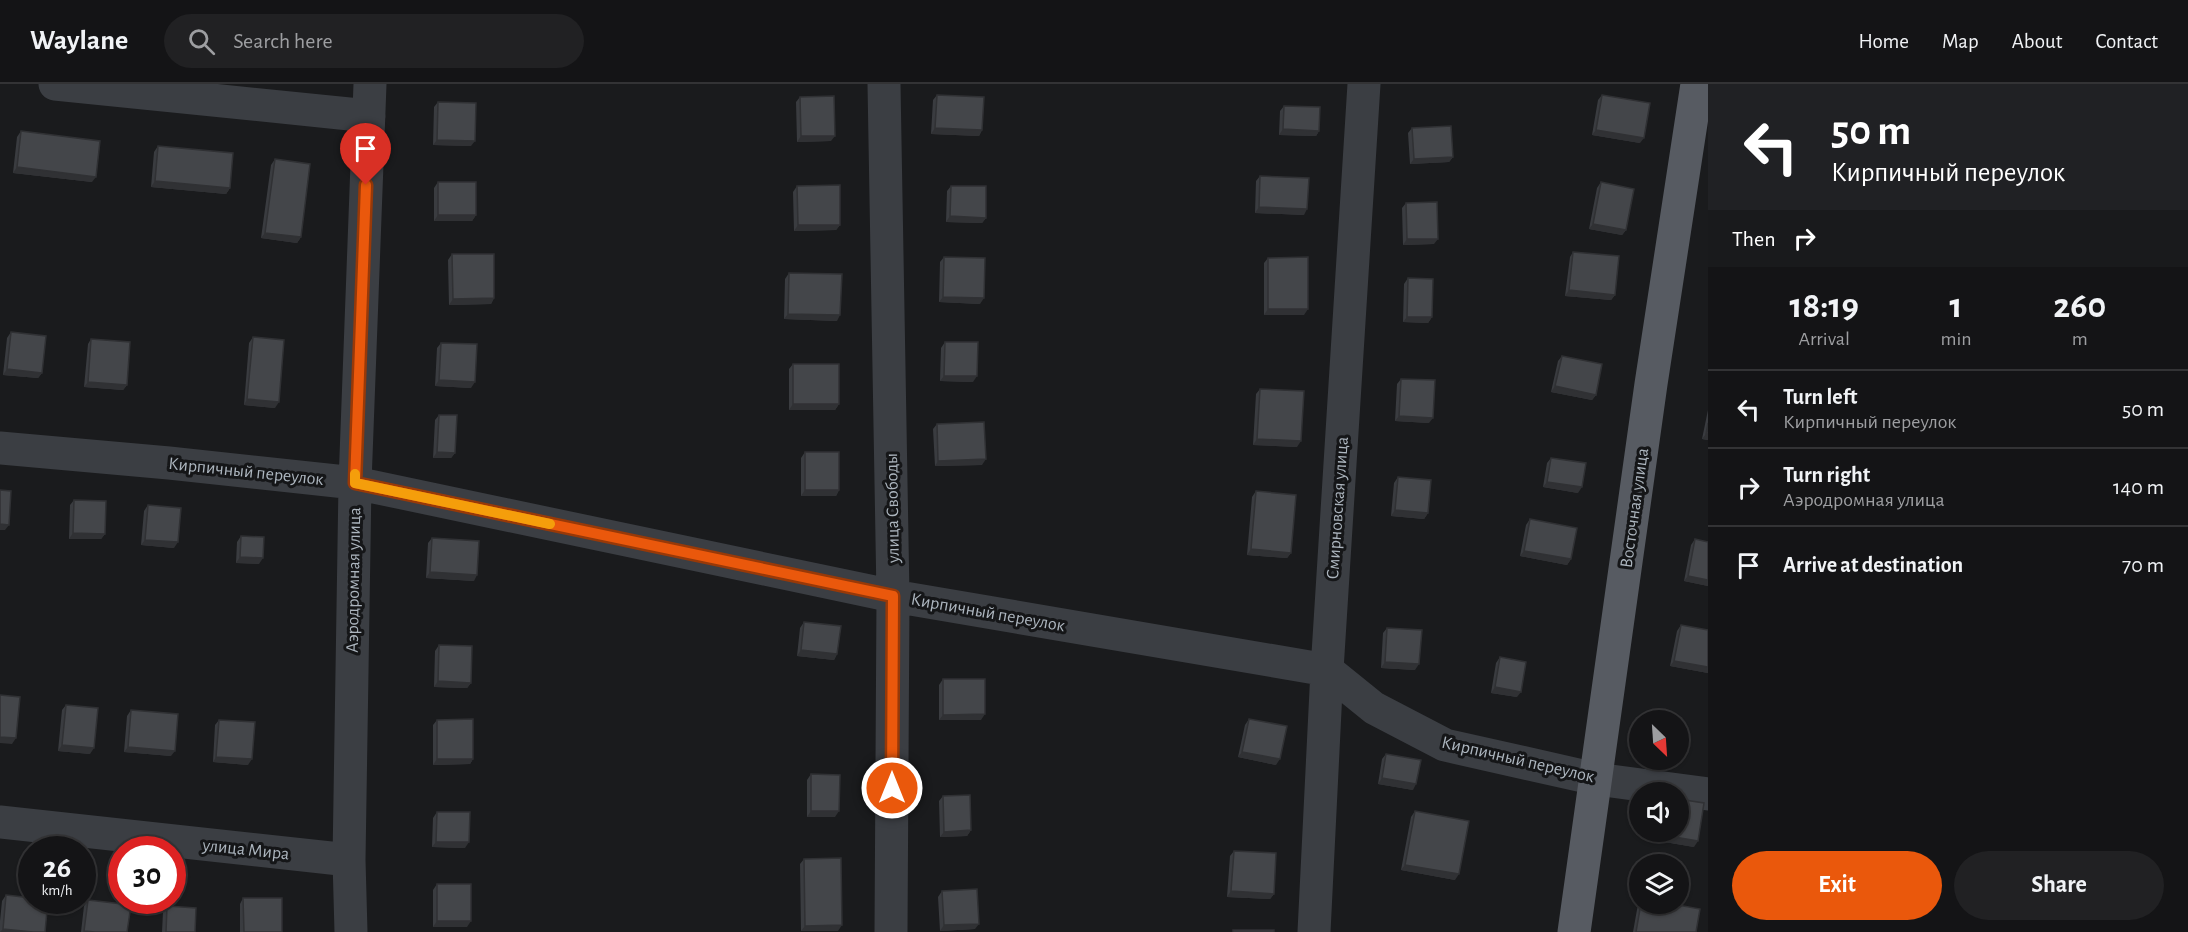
<!DOCTYPE html>
<html lang="en">
<head>
<meta charset="utf-8">
<style>
  :root { --surface:#141416; --page:#212123; --text:#f1f3f6; --muted:#9d9ea1; --line:#333335; --accent:#ea580c }
  body { margin:0; font-family:"Alegreya Sans",sans-serif; background:var(--page); color:var(--text); height:100vh; display:flex; flex-direction:column; font-size:22px; white-space:nowrap }
  * { box-sizing:border-box; margin:0 }
  p { font-size:20px; color:var(--muted) }
  .icon { flex:none; width:33px; height:33px; fill:none; stroke:currentColor; stroke-width:2; stroke-linecap:round; stroke-linejoin:round }
  .map { position:relative; flex:1; overflow:hidden }
  .side { display:flex; flex-direction:column; background:var(--surface); width:480px }
  .side>* { flex:none }
  .guide { background:#202124; color:#fff; overflow:hidden }
  .needle { width:39px; rotate:155deg }
  .fabs { position:absolute; left:1629px; top:626px; display:grid; gap:12px }
  .fabs a { display:grid; place-items:center; width:60px; height:60px; border-radius:50%; background:var(--surface); box-shadow:0 2px 4px #0004,0 0 0 2px var(--line); font-size:30px }
  .speed { position:absolute; left:18px; top:752px; display:flex; gap:12px; font-size:30px; font-weight:700; text-align:center }
  .speed>* { display:grid; place-content:center; width:78px; height:78px; border-radius:50%; background:var(--surface); box-shadow:0 2px 4px #0004,0 0 0 2px var(--line); line-height:1 }
  .speed small { font-size:15px; font-weight:400 }
  .speed .limit { border:9px solid #d22; background:#fff; color:#111 }
  .pin { position:absolute; display:grid; place-items:center; width:51px; height:51px; color:#fff; margin:-62px -26px; border-radius:50% 50% 50% 0; rotate:-45deg; box-shadow:0 0 6px #0007 }
  .pin .icon { rotate:45deg }
  .me { position:absolute; width:66px; margin:-33px; rotate:0deg; stroke-linejoin:round; filter:drop-shadow(0 0 4px #0008) }
  .turn { display:flex; align-items:center; gap:21px; height:126px; padding:0 24px; font-size:27px }
  .turn .icon { width:78px; height:78px; stroke-width:2.5 }
  .turn b { display:block; font-size:42px; line-height:51px }
  .then { display:flex; align-items:center; height:57px; padding:0 24px; background:#0003; gap:12px; font-size:22px }
  .eta { display:flex; justify-content:space-evenly; align-items:center; height:102px; text-align:center }
  .eta b { font-size:36px; font-weight:700; line-height:42px }
  .action { display:flex; gap:12px; margin-top:auto; padding:12px 24px }
  .action a { flex:1; height:69px; border-radius:36px; background:var(--accent); color:#fff; font-size:24px; font-weight:700; line-height:69px; text-align:center }
  .action a+a { background:var(--page); color:var(--text) }
  ul { padding:0; list-style:none }
  li { display:flex; align-items:center; gap:18px; height:78px; padding:0 24px; border-top:2px solid var(--line) }
  li div { flex:1 }
  li b { display:block; font-size:22px }
  li em { font-style:normal }
  header { display:flex; align-items:center; gap:36px; box-sizing:border-box; height:84px; padding:0 30px; background:var(--surface); border-bottom:2px solid var(--line) }
  header strong { font-size:28px }
  nav { display:flex; gap:33px; margin-inline-start:auto; font-size:21px }
  .search { width:420px; height:54px; background:var(--page); display:flex; align-items:center; gap:15px; box-sizing:border-box; padding:0 21px; border-radius:33px; color:var(--muted); font-size:22px }
  main { display:flex; flex:1; min-height:0 }
  .map>svg:first-child { display:block }
  .lines { fill:none; stroke-linecap:round; stroke-linejoin:round }
  .minor { stroke:#3b3e43; stroke-width:33 }
  .major { stroke:#575b62; stroke-width:33 }
  .wall { fill:#3a3c40 }
  .shaded-wall { fill:#303134 }
  .building { fill:#44464a; stroke:#303134; stroke-width:1.5 }
  .route-casing { stroke:#983908; stroke-width:15 }
  .route { stroke:#ea580c; stroke-width:10 }
  .slow { stroke:#f59e0b; stroke-width:10 }
  .labels { text-anchor:middle; stroke-width:6; stroke-linejoin:round; paint-order:stroke }
  .street-label { font-size:18px; fill:#acb5be; stroke:#151618 }
</style>
</head>
<body>
<header>
<strong>Waylane</strong>
<div class="search"><svg class="icon" aria-label="search" viewBox="0 0 24 24"><circle cx="10" cy="10" r="6"/><path d="M15 15l6 6"/></svg>Search here</div>
<nav><a>Home</a><a>Map</a><a>About</a><a>Contact</a></nav>
</header>
<main>
<div class="map">
<svg width="1708" height="848" viewBox="0 0 1708 848">
  <rect width="100%" height="100%" fill="#1a1b1d"/>
  <g class="lines">
    <!-- minor -->
    <path class="minor" d="M55 0 369 32
      M884 0 893 512 891 848
      M0 364 169 379 355 399 893 512 1327 586 1374 624 1445 661 1596 695 1708 710
      M0 738 349 776
      M351 848 349 776 355 399 370 0
      M1314 848 1327 586 1364 0"/>
    <!-- major -->
    <path class="major" d="M1574 848 1651 300 1697 0"/>
  </g>
  <!-- wall -->
  <path class="wall" d="M937 11 982 46 979 52 931 50 933 16Z
    M1602 11 1640 59 1592 51 1598 16Z
    M800 13 831 57 797 58 796 18Z
    M438 18 471 62 433 61 434 23Z
    M1284 22 1319 47 1316 52 1279 51 1280 27Z
    M1412 44 1453 73 1449 78 1410 80 1408 49Z
    M21 47 92 98 13 89 17 53Z
    M158 62 230 104 226 110 151 103 154 68Z
    M275 75 301 153 297 159 261 154 271 81Z
    M1260 92 1304 131 1255 129 1256 97Z
    M438 98 476 131 472 137H434V104Z
    M1601 98 1626 146 1622 151 1589 145 1597 104Z
    M797 102 840 141 836 146 794 147 793 108Z
    M951 102 986 134 982 139 946 138 947 107Z
    M1406 119 1434 160 1403 161 1402 124Z
    M1573 168 1615 211 1611 216 1565 212 1570 173Z
    M452 170 494 214 491 220 449 221 448 176Z
    M944 173 980 220 939 218 940 178Z
    M1268 174 1304 231H1264V179Z
    M789 189 837 237 784 235 785 195Z
    M1408 194 1432 233 1428 239 1403 238 1404 200Z
    M11 248 42 289 38 294 3 291 7 254Z
    M253 253 275 324 244 321 249 259Z
    M91 255 127 301 123 306 84 303 88 260Z
    M945 258 973 298 940 297 941 264Z
    M441 259 471 304 435 302 437 264Z
    M1562 272 1596 311 1592 316 1551 308 1558 277Z
    M793 280 839 320 835 326H789V285Z
    M1401 295 1429 339 1395 337 1397 300Z
    M1260 305 1297 363 1253 361 1256 310Z
    M1708 326V356L1702 355Z
    M439 331 455 369 451 374H433L435 336Z
    M937 340 982 381 935 382 933 345Z
    M805 368 839 406 836 412H801V374Z
    M1551 374 1578 409 1543 403 1547 379Z
    M1398 393 1428 429 1424 435 1391 432 1394 399Z
    M1256 407 1291 469 1287 474 1247 471 1252 413Z
    M74 416 105 450 101 455H69L70 421Z
    M148 421 174 464 141 461 144 427Z
    M1530 435 1571 475 1567 481 1520 472 1526 441Z
    M241 452 259 480 236 479 237 458Z
    M432 454 474 497 426 494 428 459Z
    M1695 455 1708 458V502L1684 497 1691 461Z
    M804 538 837 570 834 576 797 572 800 544Z
    M1681 541 1708 546V589L1670 582 1677 547Z
    M1387 544 1415 586 1381 584 1383 549Z
    M439 561 471 599 467 604 434 603 435 567Z
    M1500 573 1517 613 1491 609 1496 579Z
    M943 595 981 636H939V601Z
    M66 621 90 670 58 667 62 626Z
    M131 626 171 672 124 668 127 632Z
    M1249 635 1276 681 1238 673 1245 641Z
    M219 636 248 681 213 678 215 641Z
    M437 636 473 675 470 680 433 681V641Z
    M1386 670 1413 706 1378 700 1382 675Z
    M811 690 835 733H807V696Z
    M943 712 971 746 967 752 940 753 939 717Z
    M1415 727 1455 796 1401 786 1411 733Z
    M437 728 465 764 432 763 433 734Z
    M1648 747H1678L1694 763 1647 755Z
    M1234 767 1274 810 1270 815 1227 813 1230 772Z
    M804 775 838 847H801L800 780Z
    M437 800 467 843H433V806Z
    M942 807 975 845 940 847 938 813Z
    M6 811 45 848H0V837L2 817Z
    M243 814 282 848H240V820Z
    M88 816 127 848H81L84 822Z
    M1640 818 1667 819 1696 848H1633L1638 820Z
    M167 822 195 848H162L163 828Z"/>
  <!-- shaded-wall -->
  <path class="shaded-wall" d="M935 44 982 46 979 52 931 50Z
    M1283 45 1319 47 1316 52 1279 51Z
    M1596 46 1644 54 1640 59 1592 51Z
    M801 52H835L831 57 797 58Z
    M437 56 475 57 471 62 433 61Z
    M1453 73 1449 78 1410 80 1414 75Z
    M17 83 96 93 92 98 13 89Z
    M155 97 230 104 226 110 151 103Z
    M1259 123 1307 125 1304 131 1255 129Z
    M438 131H476L472 137H434Z
    M950 132 986 134 982 139 946 138Z
    M1593 140 1626 146 1622 151 1589 145Z
    M798 141H840L836 146 794 147Z
    M265 149 301 153 297 159 261 154Z
    M1407 155H1438L1434 160 1403 161Z
    M1569 206 1615 211 1611 216 1565 212Z
    M943 213 984 214 980 220 939 218Z
    M494 214 491 220 449 221 453 215Z
    M1268 225H1308L1304 231H1264Z
    M788 230 840 231 837 237 784 235Z
    M1407 233H1432L1428 239 1403 238Z
    M7 285 42 289 38 294 3 291Z
    M944 292H977L973 298 940 297Z
    M439 296 475 298 471 304 435 302Z
    M88 298 127 301 123 306 84 303Z
    M1555 302 1596 311 1592 316 1551 308Z
    M247 315 279 318 275 324 244 321Z
    M793 320H839L835 326H789Z
    M1399 332 1433 334 1429 339 1395 337Z
    M1706 350H1708V356L1702 355Z
    M1257 355 1301 357 1297 363 1253 361Z
    M437 368 455 369 451 374H433Z
    M986 375 982 381 935 382 938 377Z
    M1547 398 1582 403 1578 409 1543 403Z
    M805 406H839L836 412H801Z
    M1395 426 1428 429 1424 435 1391 432Z
    M0 440 9 441 5 446H0Z
    M73 449 105 450 101 455H69Z
    M145 456 178 458 174 464 141 461Z
    M1251 465 1291 469 1287 474 1247 471Z
    M1524 467 1571 475 1567 481 1520 472Z
    M240 473 263 474 259 480 236 479Z
    M430 488 477 491 474 497 426 494Z
    M1688 492 1708 496V502L1684 497Z
    M801 566 837 570 834 576 797 572Z
    M1674 577 1708 583V589L1670 582Z
    M1385 578 1419 580 1415 586 1381 584Z
    M438 597 471 599 467 604 434 603Z
    M1495 603 1521 608 1517 613 1491 609Z
    M985 630 981 636H939L943 631Z
    M0 653 16 654 12 660 0 659Z
    M62 661 94 664 90 670 58 667Z
    M128 663 175 667 171 672 124 668Z
    M1242 668 1280 675 1276 681 1238 673Z
    M216 673 252 675 248 681 213 678Z
    M437 675H473L470 680 433 681Z
    M1382 694 1416 700 1413 706 1378 700Z
    M811 727H839L835 733H807Z
    M971 746 967 752 940 753 944 748Z
    M1651 749 1698 757 1694 763 1647 755Z
    M436 758H469L465 764 432 763Z
    M1405 781 1459 790 1455 796 1401 786Z
    M1231 807 1274 810 1270 815 1227 813Z
    M437 837H471L467 843H433Z
    M979 840 975 845 940 847 944 841Z
    M842 841 838 847H801L805 842Z
    M3 845 33 848H0Z"/>
  <!-- building -->
  <path class="building" d="M937 11 984 13 982 46 935 44Z
    M1602 11 1650 19 1644 54 1596 46Z
    M834 12 835 52H801L800 13Z
    M438 18 476 19 475 57 437 56Z
    M1284 22 1320 23 1319 47 1283 45Z
    M1451 42 1453 73 1414 75 1412 44Z
    M21 47 100 57 96 93 17 83Z
    M158 62 233 69 230 104 155 97Z
    M275 75 310 80 301 153 265 149Z
    M1260 92 1309 94 1307 125 1259 123Z
    M438 98H476V131H438Z
    M1601 98 1634 105 1626 146 1593 140Z
    M840 101V141H798L797 102Z
    M951 102H986V134L950 132Z
    M1437 118 1438 155H1407L1406 119Z
    M1573 168 1619 172 1615 211 1569 206Z
    M452 170H494V214L453 215Z
    M944 173 985 174 984 214 943 213Z
    M1308 173V225H1268V174Z
    M789 189 842 190 840 231 788 230Z
    M1408 194 1433 195 1432 233H1407Z
    M11 248 46 252 42 289 7 285Z
    M253 253 284 256 279 318 247 315Z
    M91 255 130 258 127 301 88 298Z
    M945 258H978L977 292H944Z
    M441 259 477 260 475 298 439 296Z
    M1562 272 1602 280 1596 311 1555 302Z
    M793 280H839V320H793Z
    M1401 295 1435 296 1433 334 1399 332Z
    M1260 305 1304 307 1301 357 1257 355Z
    M439 331H457L455 369 437 368Z
    M984 338 986 375 938 377 937 340Z
    M1708 339V350H1706Z
    M805 368H839V406H805Z
    M1551 374 1586 379 1582 403 1547 398Z
    M1398 393 1431 396 1428 429 1395 426Z
    M0 406 11 407 9 441 0 440Z
    M1256 407 1296 411 1291 469 1251 465Z
    M74 416 106 417 105 450 73 449Z
    M148 421 181 424 178 458 145 456Z
    M1530 435 1577 444 1571 475 1524 467Z
    M241 452 264 453 263 474 240 473Z
    M432 454 479 457 477 491 430 488Z
    M1695 455 1708 458V496L1688 492Z
    M804 538 841 542 837 570 801 566Z
    M1681 541 1708 546V583L1674 577Z
    M1387 544 1422 546 1419 580 1385 578Z
    M439 561 472 562 471 599 438 597Z
    M1500 573 1526 578 1521 608 1495 603Z
    M943 595H985V630L943 631Z
    M0 611 20 613 16 654 0 653Z
    M66 621 98 624 94 664 62 661Z
    M131 626 178 630 175 667 128 663Z
    M473 635V675H437V636Z
    M1249 635 1287 642 1280 675 1242 668Z
    M219 636 255 638 252 675 216 673Z
    M1386 670 1421 676 1416 700 1382 694Z
    M811 690 840 691 839 727H811Z
    M970 711 971 746 944 748 943 712Z
    M1678 715 1704 719 1698 757 1651 749V747H1678Z
    M1415 727 1469 737 1459 790 1405 781Z
    M437 728H470L469 758H436Z
    M1234 767 1276 769 1274 810 1231 807Z
    M841 774 842 841 805 842 804 775Z
    M437 800H471V837H437Z
    M977 805 979 840 944 841 942 807Z
    M6 811 32 814V816H48L45 848H33L3 845Z
    M243 814H282V848H244Z
    M88 816 131 821 127 848H95L84 847Z
    M1641 819H1667L1700 825 1696 848H1636Z
    M167 822 196 824 195 848H166Z
    M1233 846H1274V848H1233Z"/>
  <g class="lines">
    <!-- route casing -->
    <g class="route-casing">
      <path id="route" d="M366 101 355 399 893 512 892 704"/>
    </g>
    <!-- route -->
    <use href="#route" class="route"/>
    <!-- slow -->
    <path class="slow" d="M355 390V399L550 440"/>
  </g>
  <g class="labels">
    <!-- street labels -->
    <g class="street-label">
      <text transform="translate(246 387) rotate(6)" y="6">Кирпичный переулок</text>
      <text transform="translate(892 424) rotate(-91)" y="6">улица Свободы</text>
      <text transform="translate(1337 424) rotate(-86)" y="6">Смирновская улица</text>
      <text transform="translate(1634 424) rotate(-82)" y="6">Восточная улица</text>
      <text transform="translate(353 496) rotate(-89)" y="6">Аэродромная улица</text>
      <text transform="translate(988 528) rotate(10)" y="6">Кирпичный переулок</text>
      <text transform="translate(1518 675) rotate(13)" y="6">Кирпичный переулок</text>
      <text transform="translate(246 765) rotate(6)" y="6">улица Мира</text>
    </g>
  </g>
</svg>
<div class="fabs">
<a><svg class="needle" viewBox="-14 -14 28 28"><path d="M0-13l5 13h-10z" fill="#e53935"/><path d="M0 13l5-13h-10z" fill="#9d9ea1"/></svg></a>
<a><svg class="icon" aria-label="sound" viewBox="0 0 24 24"><path d="M4 9h4l5-4v14l-5-4H4zM17 9q2 3 0 6"/></svg></a>
<a><svg class="icon" aria-label="layers" viewBox="0 0 24 24"><path d="M12 4l9 5-9 5-9-5zM3 14l9 5 9-5"/></svg></a>
</div>
<div class="speed"><div>26<small>km/h</small></div><div class="limit">30</div></div>
<div class="pin" style="left:366px;top:101px;background:#d93025"><svg class="icon" aria-label="arrive" viewBox="0 0 24 24"><path d="M6 21V4h12l-3 4 3 4H6"/></svg></div>
<svg class="me" style="left:892px;top:704px" viewBox="-20 -20 40 40"><circle r="17" fill="#ea580c" stroke="#fff" stroke-width="3"/><path d="M0-11L8 9 0 5-8 9z" fill="#fff"/></svg>
</div>
<section class="side">
<div class="guide">
<div class="turn"><svg class="icon" aria-label="left" viewBox="0 0 24 24"><path d="M17 20v-9H6M10 6l-5 5 5 5"/></svg><div><b>50 m</b>Кирпичный переулок</div></div>
<div class="then">Then<svg class="icon" aria-label="right" viewBox="0 0 24 24"><path d="M7 20v-9h11M14 6l5 5-5 5"/></svg></div>
</div>
<div class="eta">
<div><b>18:19</b><p>Arrival</p></div>
<div><b>1</b><p>min</p></div>
<div><b>260</b><p>m</p></div>
</div>
<ul>
<li><svg class="icon" aria-label="left" viewBox="0 0 24 24"><path d="M17 20v-9H6M10 6l-5 5 5 5"/></svg><div><b>Turn left</b><p>Кирпичный переулок</p></div><em>50 m</em></li>
<li><svg class="icon" aria-label="right" viewBox="0 0 24 24"><path d="M7 20v-9h11M14 6l5 5-5 5"/></svg><div><b>Turn right</b><p>Аэродромная улица</p></div><em>140 m</em></li>
<li><svg class="icon" aria-label="arrive" viewBox="0 0 24 24"><path d="M6 21V4h12l-3 4 3 4H6"/></svg><div><b>Arrive at destination</b></div><em>70 m</em></li>
</ul>
<div class="action"><a>Exit</a><a>Share</a></div>
</section>
</main>
</body>
</html>
